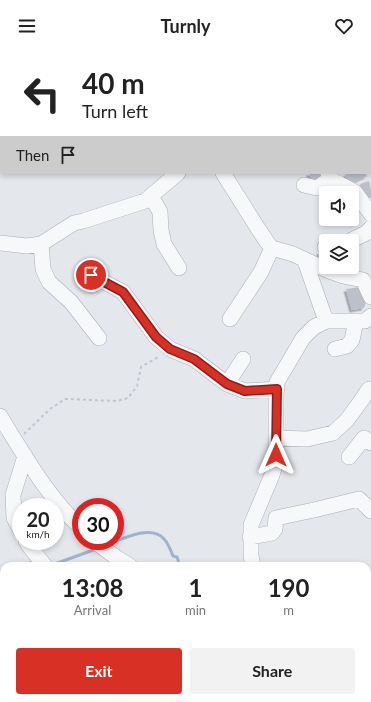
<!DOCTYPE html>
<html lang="en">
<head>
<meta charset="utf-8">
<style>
  :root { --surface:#fff; --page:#f2f2f2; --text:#222; --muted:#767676; --accent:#d93025 }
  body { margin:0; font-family:Lato,sans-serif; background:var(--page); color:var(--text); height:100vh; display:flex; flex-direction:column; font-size:15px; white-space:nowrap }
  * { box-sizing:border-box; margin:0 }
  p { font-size:13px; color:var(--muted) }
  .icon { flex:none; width:22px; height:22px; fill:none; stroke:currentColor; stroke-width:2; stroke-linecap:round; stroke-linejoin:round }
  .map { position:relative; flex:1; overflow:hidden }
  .side { position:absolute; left:0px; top:510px; width:371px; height:140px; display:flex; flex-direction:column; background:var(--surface); border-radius:12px 12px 0 0; box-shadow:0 2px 6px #0003 }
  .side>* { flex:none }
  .banner { position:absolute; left:0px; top:0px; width:371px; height:122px; box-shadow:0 2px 6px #0003; background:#fff; color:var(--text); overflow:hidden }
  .tools { position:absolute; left:319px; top:134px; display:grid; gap:8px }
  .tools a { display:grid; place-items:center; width:40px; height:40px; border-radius:4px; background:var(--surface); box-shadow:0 2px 6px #0003; font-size:20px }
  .speed { position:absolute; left:12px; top:446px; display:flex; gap:8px; font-size:20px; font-weight:700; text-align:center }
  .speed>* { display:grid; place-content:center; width:52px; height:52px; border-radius:50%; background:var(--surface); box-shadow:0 2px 6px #0003; line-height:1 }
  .speed small { font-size:10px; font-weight:400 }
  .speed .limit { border:6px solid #d22; background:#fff; color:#111 }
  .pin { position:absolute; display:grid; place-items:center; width:34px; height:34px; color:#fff; margin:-17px; border:2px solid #fff; border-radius:50%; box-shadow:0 1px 4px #0007 }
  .me { position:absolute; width:44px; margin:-22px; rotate:0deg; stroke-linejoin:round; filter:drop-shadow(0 0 3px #0008) }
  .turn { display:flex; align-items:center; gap:14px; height:84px; padding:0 16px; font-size:18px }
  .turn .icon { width:52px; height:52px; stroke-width:2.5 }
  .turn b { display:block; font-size:28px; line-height:34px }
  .then { display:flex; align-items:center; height:38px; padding:0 16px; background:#0003; gap:8px; font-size:15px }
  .eta { display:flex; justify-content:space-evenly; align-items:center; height:68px; text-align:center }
  .eta b { font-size:24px; font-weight:700; line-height:28px }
  .button { display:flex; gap:8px; margin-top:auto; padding:8px 16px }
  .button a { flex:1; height:46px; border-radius:4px; background:var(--accent); color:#fff; font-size:16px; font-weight:700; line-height:46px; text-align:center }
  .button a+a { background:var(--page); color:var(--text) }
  header { display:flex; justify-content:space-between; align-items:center; height:52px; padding:0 16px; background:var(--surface); font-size:18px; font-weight:700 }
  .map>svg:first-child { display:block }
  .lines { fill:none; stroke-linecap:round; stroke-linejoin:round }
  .stream { stroke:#9fb4cc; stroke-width:3 }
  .building { fill:#bbc0ca; filter:url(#shadow) }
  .minor-casing { stroke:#a9aeb7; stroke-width:16 }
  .path { stroke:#c2c5cb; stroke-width:2; stroke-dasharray:3 3; stroke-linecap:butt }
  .minor { stroke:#f7f8fa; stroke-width:15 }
  .route-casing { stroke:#8d1f18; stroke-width:10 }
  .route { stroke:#d93025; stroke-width:7 }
</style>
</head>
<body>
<header><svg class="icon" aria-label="menu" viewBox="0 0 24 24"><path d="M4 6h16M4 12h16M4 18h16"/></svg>Turnly<svg class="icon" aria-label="heart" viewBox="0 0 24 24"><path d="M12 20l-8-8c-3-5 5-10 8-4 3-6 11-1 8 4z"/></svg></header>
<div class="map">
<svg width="371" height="650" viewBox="0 0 371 650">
  <defs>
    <filter id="shadow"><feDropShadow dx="-2.5" dy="2.5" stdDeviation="0" flood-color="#0004"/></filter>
  </defs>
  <rect width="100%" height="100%" fill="#e4e7ec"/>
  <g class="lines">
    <!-- stream -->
    <path class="stream" d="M107 493C122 487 151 472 164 487 168 491 171 499 173 504L177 505 180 514
      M49 513H52L96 497
      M29 514 30 511 37 513
      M228 514 248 513
      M0 546H4"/>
  </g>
  <!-- building -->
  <path class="building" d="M308 121H322L324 124 317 128H313Z
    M348 121H365L367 124 350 132 345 123Z
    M369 129 371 137V146L365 147 363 144 360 132Z
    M333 133 341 141H327L325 138Z
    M320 199 326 202V214L316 209Z
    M352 207H356V220H347L346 215H352Z
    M360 235 366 250 364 256 352 258 346 237Z"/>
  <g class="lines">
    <!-- minor casing -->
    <g class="minor-casing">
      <path id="minor" d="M182 0V1
        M249 0 250 1
        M223 121 257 175 267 190 272 196 293 202 329 219 343 224 363 228 371 245
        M328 121 330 127 355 140 371 162
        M304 133 317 136 330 127
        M151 144 160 160 161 178 164 192 179 216
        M350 189 366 181 371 176
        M0 191 27 194 41 192 74 171 83 169 145 149 178 121
        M41 192 43 217 49 230 71 250 99 286
        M325 195H326
        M305 209 326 269
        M91 223 123 240 156 285 170 297 194 307 227 332 243 307
        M230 267 261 220 272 196
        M335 297 347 294 352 288 356 269
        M227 332 245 339 277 337
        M0 364C24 403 47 444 81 476
        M276 386 307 387 333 381 347 368 363 346 369 337
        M349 405 364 386 371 391
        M21 479 14 466 13 443 25 404
        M250 485 272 481 275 477 276 466 314 458 359 447 371 459
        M26 489 29 494 45 514
        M94 489 117 506 130 514
        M253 514 251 504V473L272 423 276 410V344L277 330 303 286 314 275 326 269H365L371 264
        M367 545H371
        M0 584H4
        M367 607 371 609
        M100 646 105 650
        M72 650 73 646"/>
    </g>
    <!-- path -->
    <path class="path" d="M24 382 50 357 65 347 117 349 128 346 137 334 141 315 160 304"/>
    <!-- minor -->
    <use href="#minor" class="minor"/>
  </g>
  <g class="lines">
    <!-- route casing -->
    <g class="route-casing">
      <path id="route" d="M91 223 123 240 156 285 170 297 194 307 227 332 245 339 277 337 276 403"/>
    </g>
    <!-- route -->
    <use href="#route" class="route"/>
  </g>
</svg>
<div class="tools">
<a><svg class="icon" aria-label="sound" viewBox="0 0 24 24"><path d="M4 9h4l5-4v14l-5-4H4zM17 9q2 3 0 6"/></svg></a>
<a><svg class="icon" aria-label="layers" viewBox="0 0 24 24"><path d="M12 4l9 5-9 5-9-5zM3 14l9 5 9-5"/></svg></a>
</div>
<div class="speed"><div>20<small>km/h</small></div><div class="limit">30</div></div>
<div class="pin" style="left:91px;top:223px;background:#d93025"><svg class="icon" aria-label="arrive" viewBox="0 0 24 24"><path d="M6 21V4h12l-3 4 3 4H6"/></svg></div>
<svg class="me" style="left:276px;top:403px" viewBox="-20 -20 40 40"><path d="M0-17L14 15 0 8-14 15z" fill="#d93025" stroke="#fff" stroke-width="4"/></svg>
<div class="banner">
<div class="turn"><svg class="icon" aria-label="left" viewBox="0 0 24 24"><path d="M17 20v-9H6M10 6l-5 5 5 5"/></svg><div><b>40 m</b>Turn left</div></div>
<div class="then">Then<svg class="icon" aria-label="arrive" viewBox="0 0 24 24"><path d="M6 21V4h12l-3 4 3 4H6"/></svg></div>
</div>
<section class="side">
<div class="eta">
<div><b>13:08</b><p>Arrival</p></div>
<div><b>1</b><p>min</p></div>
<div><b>190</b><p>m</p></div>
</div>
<div class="button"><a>Exit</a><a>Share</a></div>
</section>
</div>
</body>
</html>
